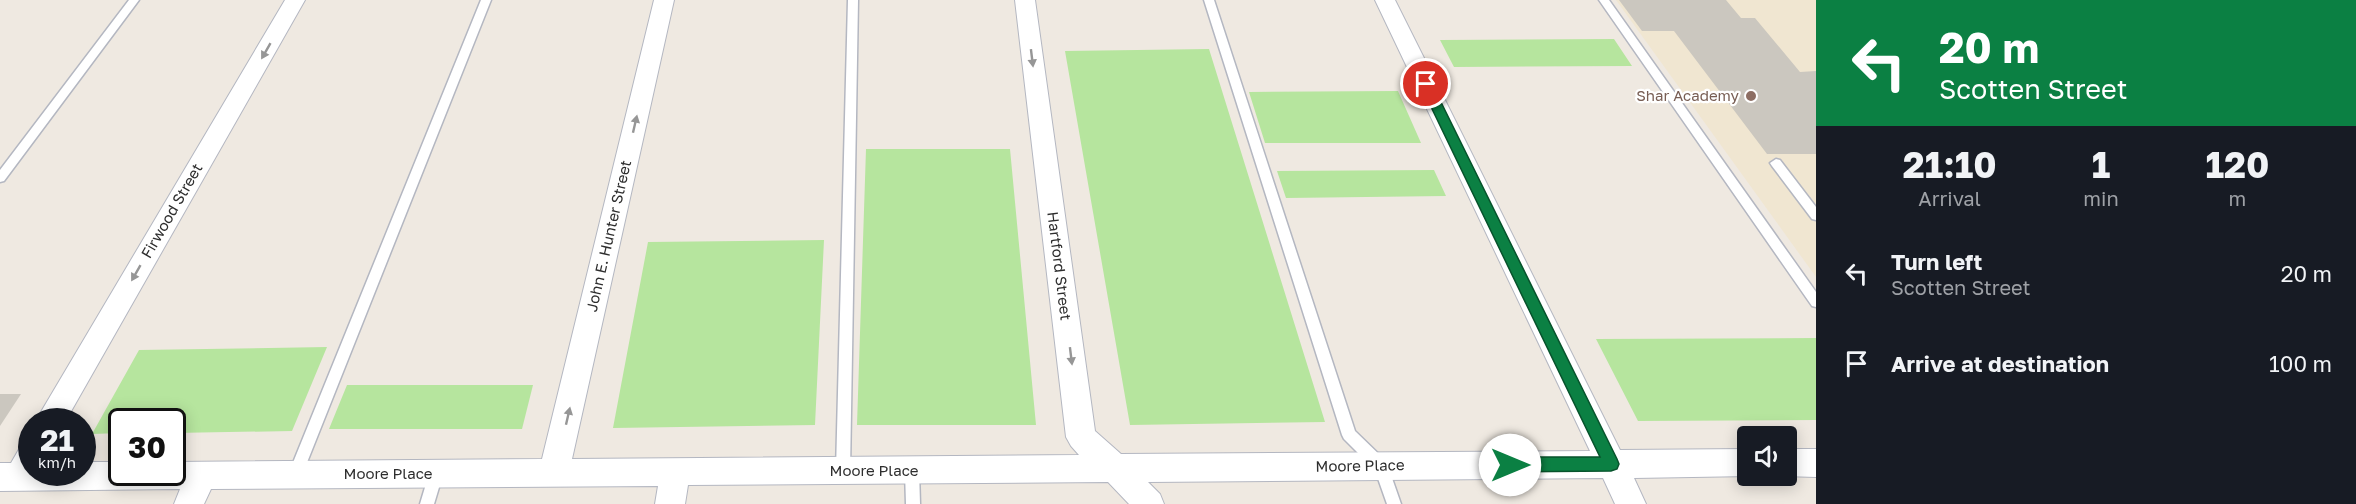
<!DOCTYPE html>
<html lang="en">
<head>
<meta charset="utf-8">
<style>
  :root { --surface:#171b24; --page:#242831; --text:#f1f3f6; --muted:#9ea1a6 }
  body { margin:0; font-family:"Golos Text",sans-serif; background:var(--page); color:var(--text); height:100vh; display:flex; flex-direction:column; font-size:22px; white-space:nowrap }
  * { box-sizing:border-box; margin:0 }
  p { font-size:20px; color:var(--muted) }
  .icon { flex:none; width:33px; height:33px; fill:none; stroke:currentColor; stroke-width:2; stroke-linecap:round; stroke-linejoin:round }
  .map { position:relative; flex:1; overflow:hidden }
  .drawer { display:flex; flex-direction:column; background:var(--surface); width:540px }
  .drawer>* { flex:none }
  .banner { background:#0b8043; color:#fff; overflow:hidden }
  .controls { position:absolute; left:1737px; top:426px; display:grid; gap:12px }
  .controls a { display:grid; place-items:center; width:60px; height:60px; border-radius:6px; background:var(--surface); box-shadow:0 3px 15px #0003; font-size:30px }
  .speed { position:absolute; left:18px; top:408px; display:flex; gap:12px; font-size:30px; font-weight:700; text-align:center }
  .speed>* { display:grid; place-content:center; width:78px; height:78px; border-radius:50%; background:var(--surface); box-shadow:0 3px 15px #0003; line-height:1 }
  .speed small { font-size:15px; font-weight:400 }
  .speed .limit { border:3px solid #111; border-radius:9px; background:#fff; color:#111 }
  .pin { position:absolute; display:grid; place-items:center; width:51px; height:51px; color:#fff; margin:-26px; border:3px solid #fff; border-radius:50%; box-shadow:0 2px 6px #0007 }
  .me { position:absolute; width:66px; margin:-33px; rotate:90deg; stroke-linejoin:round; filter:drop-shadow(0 0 4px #0008) }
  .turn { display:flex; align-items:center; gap:21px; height:126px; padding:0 24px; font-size:27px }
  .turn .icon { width:78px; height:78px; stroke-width:2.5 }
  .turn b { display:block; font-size:42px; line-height:51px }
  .eta { display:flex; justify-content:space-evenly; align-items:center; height:102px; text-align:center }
  .eta b { font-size:36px; font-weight:700; line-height:42px }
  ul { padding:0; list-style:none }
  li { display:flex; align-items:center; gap:18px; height:90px; padding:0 24px }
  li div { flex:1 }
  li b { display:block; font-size:22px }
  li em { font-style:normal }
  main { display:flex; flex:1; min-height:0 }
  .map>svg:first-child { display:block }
  .education { fill:#f0e6d1 }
  .green { fill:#b6e59e }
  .building { fill:#cbc7bf }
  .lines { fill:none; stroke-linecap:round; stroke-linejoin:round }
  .lane-casing { stroke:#b4b7c1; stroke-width:3 }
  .street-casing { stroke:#b4b7c1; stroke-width:2 }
  .lane { fill:#fff; fill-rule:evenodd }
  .street { fill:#fff; fill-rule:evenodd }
  .oneway { fill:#969696 }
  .route { fill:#0b8043; stroke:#07532c; stroke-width:1.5 }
  .education-dot { fill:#8d6e63; stroke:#fff; stroke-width:2 }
  .labels { text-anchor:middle; stroke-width:4.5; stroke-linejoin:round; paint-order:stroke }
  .education-label { font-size:15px; fill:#785e54; stroke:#fff; text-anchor:end }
  .street-label { font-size:15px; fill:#2e2e2e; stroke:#fff }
</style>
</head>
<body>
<main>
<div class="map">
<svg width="1816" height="504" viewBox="0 0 1816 504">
  <rect width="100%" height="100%" fill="#efe9e1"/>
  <!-- education -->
  <path class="education" d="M1616 0H1816V277L1754 191Z"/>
  <!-- green -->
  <path class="green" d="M1614 39 1632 66 1454 67 1440 40Z
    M1209 49 1325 422 1130 425 1065 51Z
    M1398 91 1421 143H1265L1249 92Z
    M866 149H1010L1036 425H857Z
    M1434 170 1446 196 1286 198 1277 171Z
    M824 240 815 425 613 428 648 242Z
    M1816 338V420L1638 421 1596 339Z
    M327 347 292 431 173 433 172 422H122L121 433 92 434 139 350Z
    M347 385H533L522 429H329Z"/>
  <!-- building -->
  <path class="building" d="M1619 0H1726L1741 18H1755L1800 72 1816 71V154H1767L1674 31H1642Z
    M0 394H21L0 426Z"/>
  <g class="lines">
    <!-- lane casing -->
    <g class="lane-casing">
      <path id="lane" d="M129 0H139L4 181 0 182V170Z
        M481 0H491L302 475 300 480 295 482 290 480 288 475Z
        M848 0H858L850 471 848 476 843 478 838 476 836 471Z
        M1204 0H1214L1355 431 1386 461 1401 504H1387L1375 470 1344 439 1342 435Z
        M1599 0H1609L1816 292V307L1812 306Z
        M1776 159 1780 160 1816 207V220L1812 219 1772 166 1770 163Z
        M912 464 917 466 919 471 920 504H906L905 471 907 466Z
        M436 467 441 469 443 474 434 504H420L429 474 431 469Z"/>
    </g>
    <!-- street casing -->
    <g class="street-casing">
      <path id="street" d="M285 0H305L65 422H35Z
        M654 0H674L572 459 1079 455 1071 446 1066 437 1015 0H1035L1095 431 1121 454 1590 451 1375 0H1395L1620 450 1748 449V476H1751L1634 478 1646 504H1615L1603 478 1148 482 1160 494 1164 504H1129L1108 482 688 485 685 504H655L658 486 211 489 204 504H174L180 489 0 491V463H11L22 444 32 441V472H82V462H122V472H172V462L542 459Z
        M1786 449H1816V477L1783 476H1786Z"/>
    </g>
    <!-- lane -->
    <use href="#lane" class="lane"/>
    <!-- street -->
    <use href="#street" class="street"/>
  </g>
  <!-- one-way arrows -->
  <defs><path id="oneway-solid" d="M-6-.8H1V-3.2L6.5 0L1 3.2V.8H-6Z" transform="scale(1.5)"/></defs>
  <g class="oneway">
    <use href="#oneway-solid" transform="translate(266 51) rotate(120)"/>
    <use href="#oneway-solid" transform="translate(1032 58) rotate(83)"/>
    <use href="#oneway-solid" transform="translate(635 124) rotate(-77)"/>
    <use href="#oneway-solid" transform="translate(136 273) rotate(120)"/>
    <use href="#oneway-solid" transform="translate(1071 356) rotate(83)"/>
    <use href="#oneway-solid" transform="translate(568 416) rotate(-77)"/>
  </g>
  <!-- route -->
  <path class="route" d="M1426 80 1432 84 1617 459 1619 464 1617 469 1611 471 1510 472 1505 470 1502 465 1505 460 1510 457H1600L1420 84Z"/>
  <!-- markers -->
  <circle class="education-dot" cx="1751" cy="96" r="6"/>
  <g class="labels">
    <!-- education labels -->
    <g class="education-label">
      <text x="1739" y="101">Shar Academy</text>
    </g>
    <!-- street labels -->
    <g class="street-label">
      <text transform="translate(172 211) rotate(-60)" y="5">Firwood Street</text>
      <text transform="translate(609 236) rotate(-77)" y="5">John E. Hunter Street</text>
      <text transform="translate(1059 266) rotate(83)" y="5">Hartford Street</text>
      <text transform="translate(1360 466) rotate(-1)" y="5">Moore Place</text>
      <text x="874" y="476">Moore Place</text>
      <text x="388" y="479">Moore Place</text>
    </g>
  </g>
</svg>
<div class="controls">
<a><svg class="icon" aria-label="sound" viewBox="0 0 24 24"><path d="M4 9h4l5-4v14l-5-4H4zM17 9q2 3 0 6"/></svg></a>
</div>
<div class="speed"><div>21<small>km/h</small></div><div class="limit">30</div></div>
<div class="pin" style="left:1426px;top:84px;background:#d93025"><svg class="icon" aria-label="arrive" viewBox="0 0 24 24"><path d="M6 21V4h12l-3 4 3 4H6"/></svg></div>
<svg class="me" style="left:1510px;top:465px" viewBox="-20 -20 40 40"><circle r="19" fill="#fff"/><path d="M0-13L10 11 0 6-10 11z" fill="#0b8043"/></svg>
</div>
<section class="drawer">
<div class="banner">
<div class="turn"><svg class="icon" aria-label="left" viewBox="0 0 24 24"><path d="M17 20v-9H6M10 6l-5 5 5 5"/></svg><div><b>20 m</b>Scotten Street</div></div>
</div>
<div class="eta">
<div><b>21:10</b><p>Arrival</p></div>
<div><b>1</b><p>min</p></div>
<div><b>120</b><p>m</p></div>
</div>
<ul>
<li><svg class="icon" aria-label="left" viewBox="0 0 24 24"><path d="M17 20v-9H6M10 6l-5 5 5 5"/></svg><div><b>Turn left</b><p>Scotten Street</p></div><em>20 m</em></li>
<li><svg class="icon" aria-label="arrive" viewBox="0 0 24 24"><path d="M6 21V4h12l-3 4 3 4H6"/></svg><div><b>Arrive at destination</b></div><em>100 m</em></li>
</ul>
</section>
</main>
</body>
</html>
